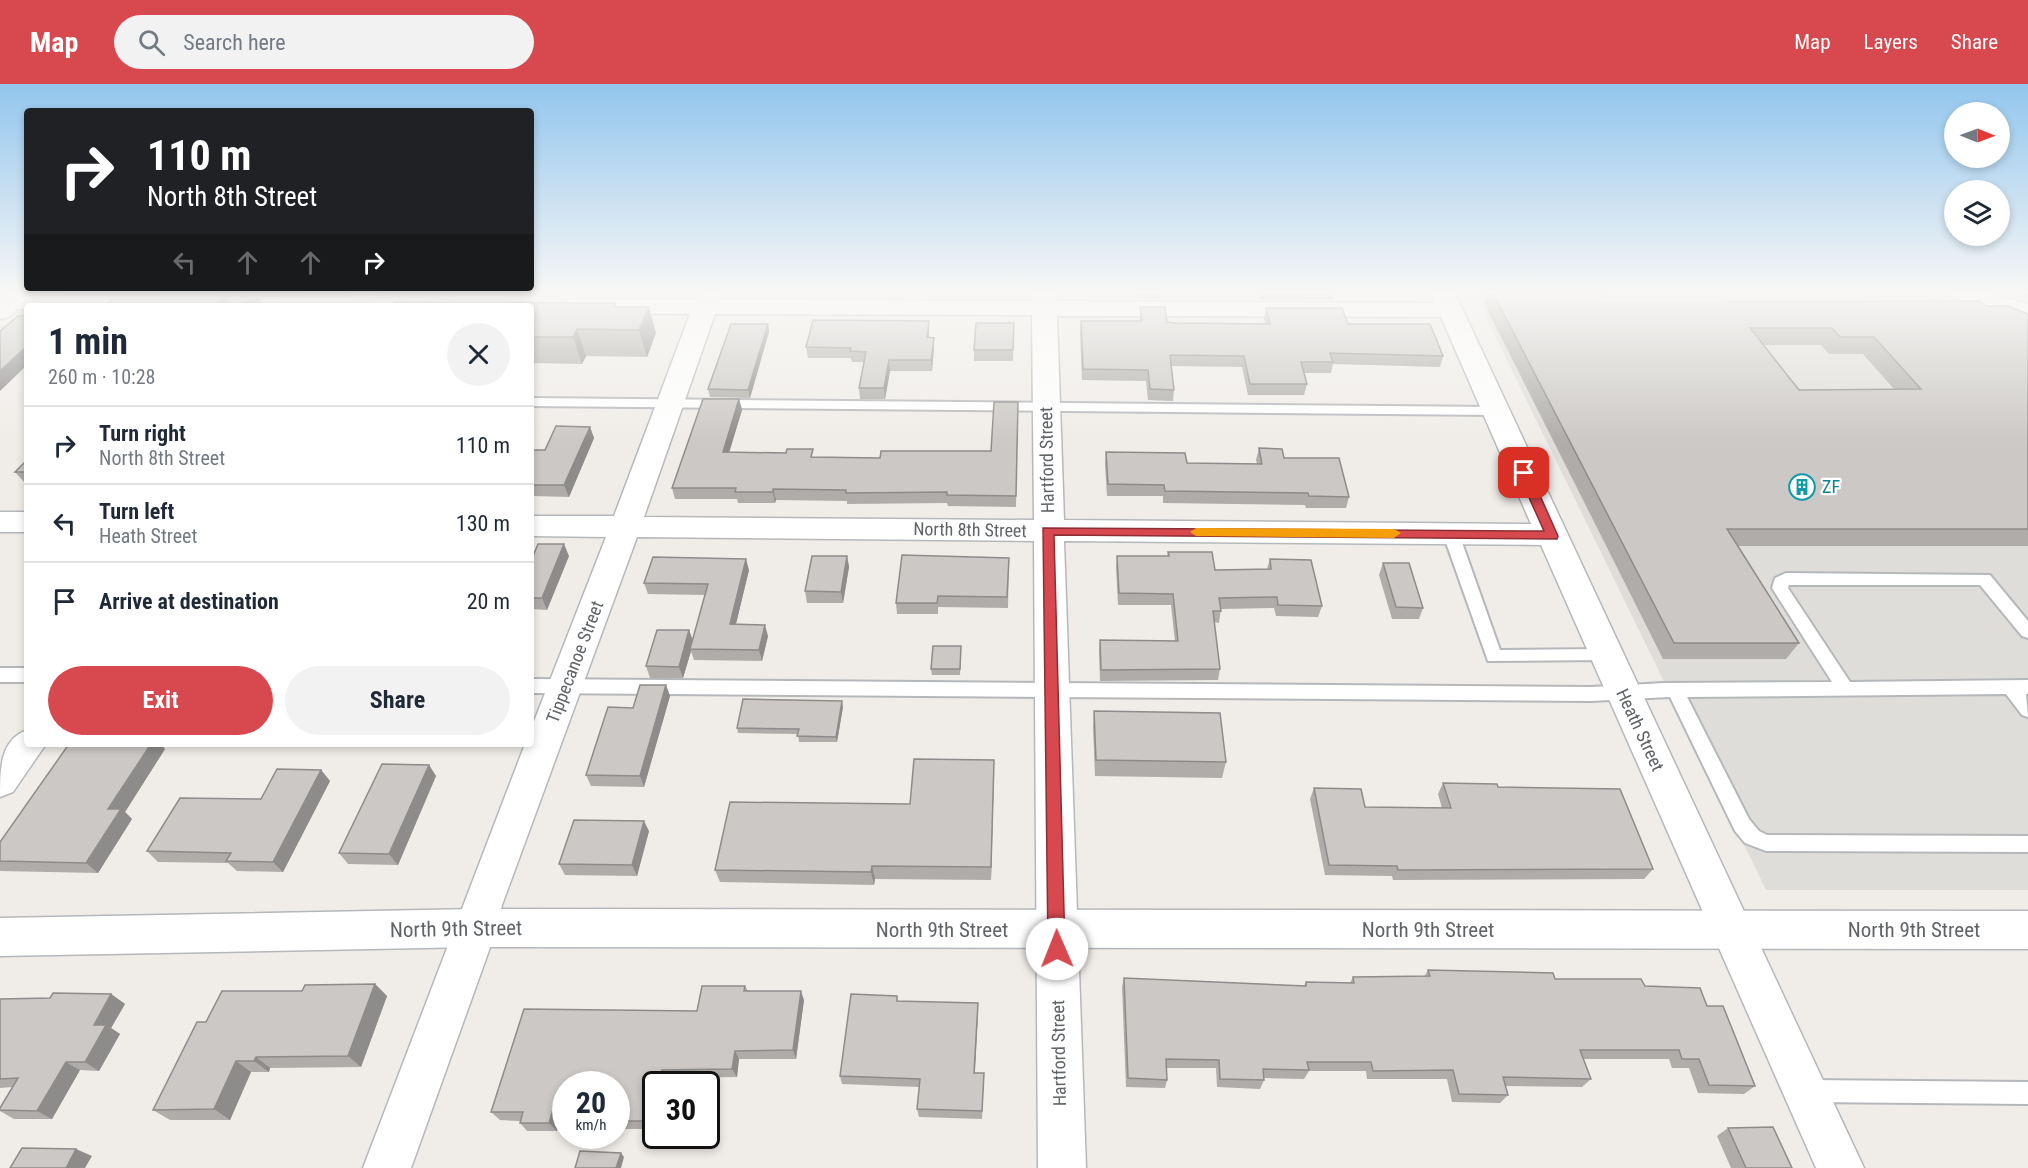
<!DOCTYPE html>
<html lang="en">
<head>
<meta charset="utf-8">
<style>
  :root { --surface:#fff; --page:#f2f2f3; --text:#1f2937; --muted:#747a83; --line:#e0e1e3; --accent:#d7484f }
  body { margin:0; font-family:"Roboto Condensed",sans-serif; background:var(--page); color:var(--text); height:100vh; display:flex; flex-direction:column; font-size:22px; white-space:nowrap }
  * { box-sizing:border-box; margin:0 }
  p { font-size:20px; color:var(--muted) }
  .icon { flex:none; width:33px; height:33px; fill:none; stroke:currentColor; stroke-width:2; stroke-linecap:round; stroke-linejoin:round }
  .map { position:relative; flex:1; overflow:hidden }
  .sheet { position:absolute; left:24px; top:219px; width:510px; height:444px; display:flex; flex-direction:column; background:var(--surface); border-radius:6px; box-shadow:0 3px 9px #0003 }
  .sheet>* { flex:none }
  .top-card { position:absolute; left:24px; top:24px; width:510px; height:183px; border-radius:6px; box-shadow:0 3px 9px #0003; background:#202124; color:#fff; overflow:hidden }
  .needle { width:39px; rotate:91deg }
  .fabs { position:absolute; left:1944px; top:18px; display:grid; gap:12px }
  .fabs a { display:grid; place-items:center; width:66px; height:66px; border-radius:50%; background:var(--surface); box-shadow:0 3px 9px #0003; font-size:30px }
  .speed { position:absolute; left:552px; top:987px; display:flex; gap:12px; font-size:30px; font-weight:700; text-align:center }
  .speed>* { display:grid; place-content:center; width:78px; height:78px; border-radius:50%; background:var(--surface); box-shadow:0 3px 9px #0003; line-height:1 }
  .speed small { font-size:15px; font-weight:400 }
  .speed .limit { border:3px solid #111; border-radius:9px; background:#fff; color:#111 }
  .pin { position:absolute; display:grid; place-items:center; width:51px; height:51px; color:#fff; margin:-26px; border-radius:12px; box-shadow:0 3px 9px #0006 }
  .me { position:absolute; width:66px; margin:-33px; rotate:359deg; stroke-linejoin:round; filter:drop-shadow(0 0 4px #0008) }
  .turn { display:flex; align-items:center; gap:21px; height:126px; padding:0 24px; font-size:27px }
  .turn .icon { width:78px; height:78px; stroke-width:2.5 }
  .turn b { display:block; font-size:42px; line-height:51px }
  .lanes { display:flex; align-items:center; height:57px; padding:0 24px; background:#0003; justify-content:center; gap:30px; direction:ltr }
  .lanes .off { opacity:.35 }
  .round { display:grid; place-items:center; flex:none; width:63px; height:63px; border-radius:32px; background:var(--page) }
  .summary { display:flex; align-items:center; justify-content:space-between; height:102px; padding:0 24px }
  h1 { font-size:36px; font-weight:700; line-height:45px }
  .primary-button { display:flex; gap:12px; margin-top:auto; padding:12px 24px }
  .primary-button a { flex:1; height:69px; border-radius:36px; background:var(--accent); color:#fff; font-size:24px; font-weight:700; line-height:69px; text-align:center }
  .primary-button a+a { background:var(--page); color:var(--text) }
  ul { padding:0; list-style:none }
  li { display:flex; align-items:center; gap:18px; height:78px; padding:0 24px; border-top:2px solid var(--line) }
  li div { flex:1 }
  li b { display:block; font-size:22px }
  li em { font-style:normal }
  header { display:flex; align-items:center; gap:36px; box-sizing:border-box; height:84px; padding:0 30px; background:var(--accent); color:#fff }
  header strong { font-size:28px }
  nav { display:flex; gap:33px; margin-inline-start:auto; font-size:21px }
  .search { width:420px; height:54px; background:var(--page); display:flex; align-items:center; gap:15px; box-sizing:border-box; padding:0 21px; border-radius:33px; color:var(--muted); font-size:22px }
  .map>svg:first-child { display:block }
  .industrial { fill:#dfddda }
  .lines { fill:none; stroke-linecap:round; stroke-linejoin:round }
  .service-casing { stroke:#b5b8bb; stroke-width:4 }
  .minor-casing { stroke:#b5b8bb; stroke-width:3 }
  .tertiary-casing { stroke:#b5b8bb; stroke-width:3 }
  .secondary-casing { stroke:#b4b8bb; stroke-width:3 }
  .service { fill:#fff; fill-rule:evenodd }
  .minor { fill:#fff; fill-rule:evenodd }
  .tertiary { fill:#fff; fill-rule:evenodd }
  .secondary { fill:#fff; fill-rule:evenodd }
  .rail-casing { stroke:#b4b5b5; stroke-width:5 }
  .rail { stroke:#fff; stroke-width:4; stroke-dasharray:11; stroke-linecap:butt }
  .wall { fill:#afaca9; fill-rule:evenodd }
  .shaded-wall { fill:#8e8c8a }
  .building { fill:#cbc8c5; stroke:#8e8c8a; stroke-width:1.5; fill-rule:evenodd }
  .route { fill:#d7484f; stroke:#8c2f33; stroke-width:1.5 }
  .slow { fill:#f59e0b }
  .labels { text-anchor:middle; stroke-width:4.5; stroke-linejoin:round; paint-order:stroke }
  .street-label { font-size:18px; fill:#606467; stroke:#fff }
  .culture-label { font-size:18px; fill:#0d838f; stroke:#fff; text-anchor:start }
  .near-street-label { font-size:21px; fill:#606467; stroke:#fff }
</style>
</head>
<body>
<header>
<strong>Map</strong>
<div class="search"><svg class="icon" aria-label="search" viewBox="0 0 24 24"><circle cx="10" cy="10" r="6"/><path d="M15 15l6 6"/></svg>Search here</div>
<nav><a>Map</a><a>Layers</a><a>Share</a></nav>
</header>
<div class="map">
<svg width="2028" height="1084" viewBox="0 0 2028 1084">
  <rect width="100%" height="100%" fill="#f0ede9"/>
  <!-- industrial -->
  <path class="industrial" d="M1473 207H1908L2028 243V806H1766Z"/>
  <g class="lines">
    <!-- service casing -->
    <g class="service-casing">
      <path id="service" d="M531 314 1497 323 1504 327 1497 331 531 322Z
        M1451 445 1459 450 1500 566 1604 565 1610 566 1612 571 1610 576 1488 577 1443 450Z
        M1786 489 1990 491 2028 537V554L2022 552 1980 501H1789L1788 504 1850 598 2028 596V610H2026L2028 633 2022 631 2006 610 1687 613 1749 735 1759 747 1767 751 2028 752V768L1766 767 1745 759 1735 747 1670 613 1591 617 531 609V595L1591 603 1664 599 1832 598 1772 504 1775 494Z
        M0 584H27V598H0Z
        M1807 996 2028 998V1020L1807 1018 1799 1015 1796 1007 1799 999Z"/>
    </g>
    <!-- minor casing -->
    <g class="minor-casing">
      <path id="minor" d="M699 207H723L720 215 1032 217V207H1056V217L1435 219 1430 207H1454L1864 1084H1816L1541 461 1064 457 1086 1084H1038L1034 457 637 453 502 821 497 844 411 1084H363L525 660H531V645L606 453 531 452V432H614L690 230 572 229 563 227 560 222 563 217 572 215H696ZM715 230 1032 231 1034 436 644 433ZM1057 232 1441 233 1531 440 1064 436Z
        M0 211 154 212 163 214 166 219 164 222H27V225H0Z
        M218 213 436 214 445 216 448 221 207 222 209 215Z
        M0 428H27V448H0Z"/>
    </g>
    <!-- tertiary casing -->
    <g class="tertiary-casing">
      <path id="tertiary" d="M1942 207H1981L2028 220V235L1946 212Z"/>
    </g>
    <!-- secondary casing -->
    <g class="secondary-casing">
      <path id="secondary" d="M10 207H36L9 233 0 235V215Z
        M355 207H379L368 222H344Z
        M27 646V660H46L13 708 0 713C0 685 0 656 27 646Z
        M476 825 2028 827V865L476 863 0 872V834Z"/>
    </g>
    <!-- service -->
    <use href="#service" class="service"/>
    <!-- minor -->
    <use href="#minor" class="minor"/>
    <!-- tertiary -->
    <use href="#tertiary" class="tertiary"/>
    <!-- secondary -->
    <use href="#secondary" class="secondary"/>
    <!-- rail casing -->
    <g class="rail-casing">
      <path id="rail" d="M2012 207 2028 212"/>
    </g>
    <!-- rail -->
    <use href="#rail" class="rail"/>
  </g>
  <!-- wall -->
  <path class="wall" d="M135 207H305L297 210H137Z
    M1136 207H1162L1161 215 1137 214Z
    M1257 207H1335L1333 216 1259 215Z
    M1377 207H1402V208H1378Z
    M1488 207H1597L1601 213 1729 218 1986 222 2028 230V462H1738L1799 559 1786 575H1663L1484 219ZM1763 261H1821L1829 270H1863L1894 305 1799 306Z
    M114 213H258L263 222H105Z
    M531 222 617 223 656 249 647 273 586 272 582 280 531 279Z
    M1140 223 1167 238 1176 239 1265 240 1264 234 1266 224 1348 240 1443 272 1440 283 1333 280 1331 289H1304L1307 300 1304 311H1248L1242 283 1171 282 1174 306 1173 317 1148 316 1146 297 1082 296 1080 248 1081 237H1140Z
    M1014 239 1013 277H974V266Z
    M768 240 769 248 750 314 710 313 708 305Z
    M929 248V253L934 254V264L932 287H890L885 315H860L859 304 864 278H852L851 274H808L806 263Z
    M739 315 742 326 729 368 814 373 880 374 991 367 1018 318 1016 423 948 422 947 419 847 420V417L776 416 775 419H738L737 415H675L672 404Z
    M590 343 594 354 569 413 532 412 531 409V366H545Z
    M1259 364 1284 374 1349 413 1346 424H1306L1305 421 1163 419V412H1107L1105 380 1106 368 1187 379 1257 380 1256 376Z
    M27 376V399H25L15 388Z
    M1168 468 1215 486 1267 485 1270 475 1322 522 1318 533 1276 532 1274 524 1221 525 1219 539 1214 538 1220 585 1218 596 1100 597 1099 567 1100 556 1175 557 1171 521H1118L1116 483 1117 472H1167Z
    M569 472 547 526 531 525V477Z
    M847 472 849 483 843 519H807L805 507Z
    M1009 474 1008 524 938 523V530H897L896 519Z
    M1383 479 1423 524 1419 535H1392L1379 491Z
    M749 486 736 540 768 552 762 577 694 576 691 567 683 594H650L646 582 689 546 693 556 705 511 648 510 644 499Z
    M961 568 960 591H932L931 585Z
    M666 601 670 612 644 703 591 702 586 691 633 624Z
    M843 623 837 658H799L798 650 738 649 737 644Z
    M1094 627 1226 678 1222 694 1095 692 1093 643Z
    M69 660H160L165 665 125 728 132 735 98 789 0 787V758Z
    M994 676 991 796 875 795 874 801 720 798 715 786 910 720Z
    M429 681 436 692 398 781 348 780 339 769Z
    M321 686 330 697 283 788 237 787 228 779 158 778 147 767 261 715Z
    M1443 699 1498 703 1653 785 1644 795 1393 796 1392 792 1325 791 1310 715 1314 704 1365 723 1442 724 1438 710Z
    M649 747 637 792 565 791 559 780Z
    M1428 886 1645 902 1707 922 1755 1002 1744 1010 1698 1009 1689 984H1672L1669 975H1583L1591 995 1582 1003 1505 1002 1508 1011 1500 1019 1452 1018 1447 995H1367L1366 987H1309L1304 995 1264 994V996L1260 1005 1217 1003 1216 984H1167V996L1165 1004 1126 1003 1122 903 1124 894 1304 902 1306 898 1350 899 1353 893H1424Z
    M375 900 387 912 361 983 270 984 269 988H251L230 1036H170L153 1026 206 938 302 907Z
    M745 902 748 907 804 916 796 975H739L737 993 667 994 666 1000H656V1045H617L616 1000H566V1020H564L557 1047H527L520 1039V1037L500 1036 491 1028 697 927Z
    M111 910 125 920 111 944 120 950 99 987 80 986 52 1035H14L0 1027V1024L12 1003 0 1004V915L50 914Z
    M898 917 978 928 975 989 984 998 982 1035 919 1033 917 1025 919 1003 842 1000 840 992Z
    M1728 1044 1792 1084H1731L1717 1052Z"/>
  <!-- shaded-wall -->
  <path class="shaded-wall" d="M295 207H305L297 210Z
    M258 213 263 222H236Z
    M223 214 228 222H215Z
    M649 223 656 249 647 273 639 246Z
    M929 237V248L927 264V253Z
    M768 240 769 248 750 314 748 306Z
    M577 245 586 272 582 280 573 253Z
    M934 254V264L932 287 931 276Z
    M27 262V281L0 307V287Z
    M889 276 890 287 885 315 884 304Z
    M739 315 742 326 726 379 723 368Z
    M590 343 594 354 569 413 564 401Z
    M773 405 776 416 775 419 773 408Z
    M564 460 569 472 547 526 542 514Z
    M847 472 849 483 843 519 841 508Z
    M746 475 749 486 733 552 730 540Z
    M765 541 768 552 762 577 759 566Z
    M689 546 693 558 690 565 691 567 683 594 679 583Z
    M666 601 670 612 644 703 640 692Z
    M842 617 843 623 837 658 836 653Z
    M150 660H160L165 665 125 728 132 735 98 789 86 779 108 725Z
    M994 676V689L991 796V783Z
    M429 681 436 692 398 781 389 770Z
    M321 686 330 697 283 788 273 778Z
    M644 737 649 747 637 792 632 781Z
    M872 782 875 795 874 801 871 788Z
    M375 900 387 912 361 983 348 972Z
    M801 907 804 916 796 975 793 966Z
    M111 910 125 920 111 944 120 950 99 987 85 978 94 941Z
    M978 919V928L974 998V989Z
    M735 967 739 975 737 993 732 985Z
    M256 973 270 984 269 988 254 977Z
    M236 977 251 988 230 1036 214 1025Z
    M66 978 80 986 52 1035 37 1027Z
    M662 986 667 994 666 1000H659Z
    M557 1012 564 1020 557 1047 549 1039Z
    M656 1016V1043L651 1037Z
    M76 1065 92 1072 85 1084H66Z
    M621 1069 624 1073 621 1084H616Z"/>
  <!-- building -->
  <path class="building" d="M1492 207H1597L1601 213H1726L1729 218 1980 217 1986 222H2008L2028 230V445H1727L1799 559H1674ZM1750 244H1832L1840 253H1874L1921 305 1799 306Z
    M114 213H258L236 222H233L223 214 215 222H105Z
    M395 218 616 219 614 223H649L639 246 577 245 573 253H531V222H392Z
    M1140 223H1165L1167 238 1176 239 1270 240 1266 224H1342L1348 240H1430L1443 272 1330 269 1333 278H1301L1307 300H1250L1244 272 1170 271 1174 306 1150 305 1148 286 1083 285 1081 237H1142Z
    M18 232H27V262L0 287V247Z
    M813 236 929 237 927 253 934 254 931 276H889L884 304H859L866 268 850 267 851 264 806 263Z
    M976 239H1014L1013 266H974Z
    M731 240H768L748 306 708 305Z
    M703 315H739L723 368 786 369 787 365H813L811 373 880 374 881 367H991L994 318H1018L1016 412 947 411V408L846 409V406L773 405V408H735L736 404H672Z
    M556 342 590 343 564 401H531V366H545Z
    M1259 364 1282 365 1284 374H1339L1349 413 1309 412 1308 409 1165 407 1164 401 1108 400 1106 368 1185 369 1187 379 1262 380Z
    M27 376V388H15Z
    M538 460H564L542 514H531V477Z
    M1168 468H1212L1215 486 1271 485 1270 475 1311 476 1322 522 1278 521 1277 513 1219 514 1221 527H1213L1220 585 1101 586 1100 556 1178 557 1173 510 1119 509 1117 472H1169Z
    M902 471 1009 474 1007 513 938 512 937 519H896Z
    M812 472H847L841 508 805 507Z
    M653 473 746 475 730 540 765 541 759 566 690 565 708 500 644 499Z
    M1383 479H1409L1423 524 1396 523Z
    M657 546H689L679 583 646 582Z
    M933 562H961L960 585H931Z
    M640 601H666L640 692 586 691 608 623 633 624Z
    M743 615 842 617 836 653 797 652 799 645 737 644Z
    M1094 627 1220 629 1226 678 1096 676Z
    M69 660H151L108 725H121L86 779 0 777V758Z
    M914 675 994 676 991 783 872 782 871 788 715 786 730 718 910 720Z
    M382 680 429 681 389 770 339 769Z
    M277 685 321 686 273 778 226 777 231 769 147 767 180 714 261 715Z
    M1443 699 1497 700 1498 703 1620 705 1653 785 1398 786 1397 782 1329 781 1314 704 1361 705 1365 723 1451 724Z
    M574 736 644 737 632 781 559 780Z
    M1428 886 1553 889 1555 895H1641L1645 902 1700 904 1707 922H1723L1755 1002 1709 1001 1699 975H1682L1679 966H1580L1591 995 1503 993 1508 1011 1459 1010 1453 986 1373 987 1371 978H1307L1309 986 1263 985 1264 996 1220 995 1219 976 1166 975 1167 996 1128 994 1124 894 1306 902V898L1354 899 1353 893 1430 892Z
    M375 900 348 972 256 973 254 977H236L214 1025 153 1026 197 938H206L222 907H302L305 901Z
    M702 902H745L744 907H801L793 966 735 967 732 985 662 986 659 1000H656V1016L651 1037H616V1000H566V1012H557L549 1039H520L523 1028H491L524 925 697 927Z
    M53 909 111 910 94 941H106L85 978H66L37 1027 0 1026V1024L18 994 0 995V915L50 914Z
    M851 910 897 912V917L978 919 974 989H984L982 1027 917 1025 920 995 840 992Z
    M1773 1043 1792 1084H1746L1728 1044Z
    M22 1064 76 1065 66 1084H10Z
    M580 1067 621 1069 616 1084H575Z"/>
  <!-- sky -->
  <linearGradient id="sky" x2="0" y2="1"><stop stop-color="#92c6ee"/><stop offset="0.58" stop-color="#f8f7f5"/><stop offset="1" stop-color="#f8f7f5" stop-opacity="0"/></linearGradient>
  <rect width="2028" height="359" fill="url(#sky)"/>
  <!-- route -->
  <path class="route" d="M1524 385 1530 389 1558 452 1557 455 1054 451 1065 865 1063 870 1057 873 1051 870 1048 865 1043 444 1544 447 1518 389Z"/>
  <!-- slow -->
  <path class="slow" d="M1196 444 1394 445 1401 449 1394 454 1196 452 1190 448Z"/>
  <!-- icons -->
  <defs>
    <g id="building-ring" transform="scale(1.35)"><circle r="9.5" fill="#fff" stroke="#0f9aa8" stroke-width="1.5"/><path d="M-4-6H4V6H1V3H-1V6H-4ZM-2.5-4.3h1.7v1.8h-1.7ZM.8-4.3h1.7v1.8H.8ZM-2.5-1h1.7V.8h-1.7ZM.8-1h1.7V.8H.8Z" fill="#0f9aa8"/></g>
  </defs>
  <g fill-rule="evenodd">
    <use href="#building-ring" x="1802" y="403"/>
  </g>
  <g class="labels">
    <!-- street labels -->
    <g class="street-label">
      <text transform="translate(1047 376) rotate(-91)" y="6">Hartford Street</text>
      <text transform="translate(970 446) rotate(1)" y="6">North 8th Street</text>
      <text transform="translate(575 578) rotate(-69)" y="6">Tippecanoe Street</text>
      <text transform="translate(1640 646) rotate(65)" y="6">Heath Street</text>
      <text transform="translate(1059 969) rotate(-91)" y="6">Hartford Street</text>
    </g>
    <!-- culture labels -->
    <g class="culture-label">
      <text x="1822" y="409">ZF</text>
    </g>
    <!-- near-street labels -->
    <g class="near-street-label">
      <text transform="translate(456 845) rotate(-1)" y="7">North 9th Street</text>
      <text x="942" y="853">North 9th Street</text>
      <text x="1428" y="853">North 9th Street</text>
      <text x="1914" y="853">North 9th Street</text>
    </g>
  </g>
</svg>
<div class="fabs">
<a><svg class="needle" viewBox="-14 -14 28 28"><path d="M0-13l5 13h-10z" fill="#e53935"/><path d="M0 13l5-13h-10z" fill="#747a83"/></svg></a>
<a><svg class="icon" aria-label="layers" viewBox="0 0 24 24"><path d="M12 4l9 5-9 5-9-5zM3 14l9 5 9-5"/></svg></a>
</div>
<div class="speed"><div>20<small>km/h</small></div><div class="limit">30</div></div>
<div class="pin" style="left:1524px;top:389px;background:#d93025"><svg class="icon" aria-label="arrive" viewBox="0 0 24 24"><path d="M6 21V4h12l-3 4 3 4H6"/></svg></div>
<svg class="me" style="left:1057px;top:865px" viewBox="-20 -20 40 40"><circle r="19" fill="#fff"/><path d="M0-13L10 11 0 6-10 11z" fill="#d7484f"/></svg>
<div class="top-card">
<div class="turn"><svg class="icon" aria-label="right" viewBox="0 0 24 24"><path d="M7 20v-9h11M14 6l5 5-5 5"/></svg><div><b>110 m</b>North 8th Street</div></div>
<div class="lanes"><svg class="icon off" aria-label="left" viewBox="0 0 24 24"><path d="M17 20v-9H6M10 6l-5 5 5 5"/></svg><svg class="icon off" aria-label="ahead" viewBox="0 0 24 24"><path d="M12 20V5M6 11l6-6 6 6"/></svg><svg class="icon off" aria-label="ahead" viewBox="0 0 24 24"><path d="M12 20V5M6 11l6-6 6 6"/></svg><svg class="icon" aria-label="right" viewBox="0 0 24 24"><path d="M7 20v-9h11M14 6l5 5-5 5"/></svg></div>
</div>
<section class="sheet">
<div class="summary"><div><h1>1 min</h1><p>260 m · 10:28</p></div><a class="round"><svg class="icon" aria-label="close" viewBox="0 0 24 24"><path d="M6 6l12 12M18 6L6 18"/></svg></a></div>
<ul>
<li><svg class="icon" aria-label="right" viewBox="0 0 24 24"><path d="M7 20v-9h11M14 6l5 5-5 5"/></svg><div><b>Turn right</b><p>North 8th Street</p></div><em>110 m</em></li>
<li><svg class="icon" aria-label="left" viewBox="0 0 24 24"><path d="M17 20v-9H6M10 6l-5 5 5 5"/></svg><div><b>Turn left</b><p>Heath Street</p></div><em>130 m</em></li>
<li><svg class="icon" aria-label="arrive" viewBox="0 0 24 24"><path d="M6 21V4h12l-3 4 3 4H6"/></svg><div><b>Arrive at destination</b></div><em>20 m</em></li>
</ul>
<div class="primary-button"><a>Exit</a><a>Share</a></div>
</section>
</div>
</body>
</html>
